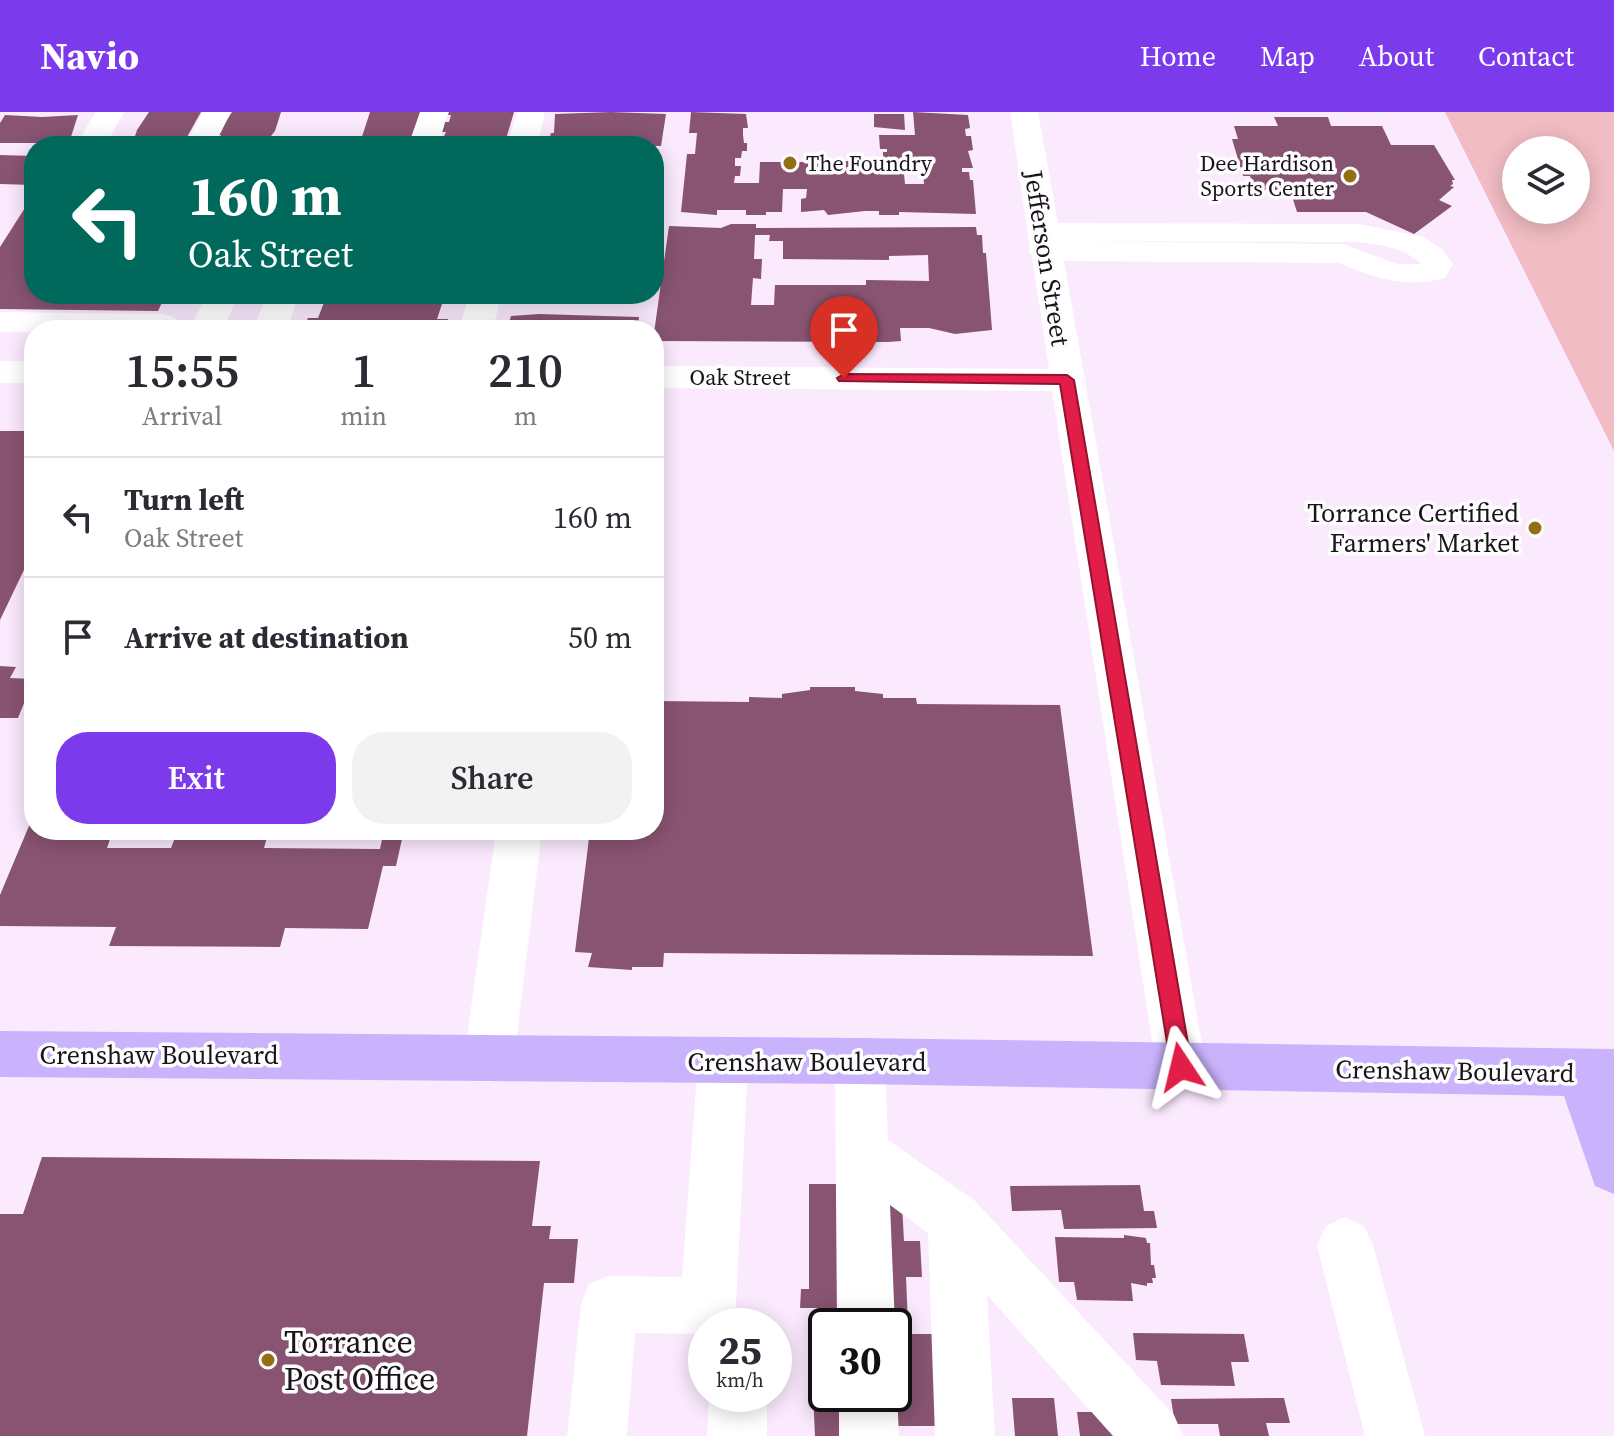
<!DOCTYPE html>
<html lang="en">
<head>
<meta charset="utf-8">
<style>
  :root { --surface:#fff; --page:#f2f2f3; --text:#2b2b33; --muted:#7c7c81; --line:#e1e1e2; --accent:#7c3aed }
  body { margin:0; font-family:"Source Serif 4",serif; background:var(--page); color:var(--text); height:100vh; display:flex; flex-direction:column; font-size:30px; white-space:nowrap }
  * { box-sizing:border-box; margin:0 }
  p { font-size:26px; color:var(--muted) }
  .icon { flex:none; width:44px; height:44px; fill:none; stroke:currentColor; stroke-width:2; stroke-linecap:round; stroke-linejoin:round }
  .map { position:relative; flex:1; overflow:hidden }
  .side { position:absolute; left:24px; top:208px; width:640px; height:520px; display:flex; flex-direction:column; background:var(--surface); border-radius:32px; box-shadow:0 4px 20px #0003 }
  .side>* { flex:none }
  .top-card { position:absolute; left:24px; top:24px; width:640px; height:168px; border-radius:32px; box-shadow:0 4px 20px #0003; background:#00695c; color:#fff; overflow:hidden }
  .buttons { position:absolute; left:1502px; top:24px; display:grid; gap:16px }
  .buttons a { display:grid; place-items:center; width:88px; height:88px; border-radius:50%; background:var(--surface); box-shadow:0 4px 20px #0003; font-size:40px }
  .speed { position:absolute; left:688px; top:1196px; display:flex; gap:16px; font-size:40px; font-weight:700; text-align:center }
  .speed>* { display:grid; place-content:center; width:104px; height:104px; border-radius:50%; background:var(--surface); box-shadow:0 4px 20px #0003; line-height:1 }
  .speed small { font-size:20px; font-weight:400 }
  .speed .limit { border:4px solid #111; border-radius:12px; background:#fff; color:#111 }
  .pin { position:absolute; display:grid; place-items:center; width:68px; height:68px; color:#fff; margin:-82px -34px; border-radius:50% 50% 50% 0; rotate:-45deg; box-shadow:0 0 8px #0007 }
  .pin .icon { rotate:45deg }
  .me { position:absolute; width:88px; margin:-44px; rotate:350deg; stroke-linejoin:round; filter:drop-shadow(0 0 6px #0008) }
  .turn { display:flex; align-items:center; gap:28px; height:168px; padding:0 32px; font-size:36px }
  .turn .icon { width:104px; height:104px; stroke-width:2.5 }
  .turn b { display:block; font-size:56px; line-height:68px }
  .eta { display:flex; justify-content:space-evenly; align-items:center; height:136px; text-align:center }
  .eta b { font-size:48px; font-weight:600; line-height:56px }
  .button { display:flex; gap:16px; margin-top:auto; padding:16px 32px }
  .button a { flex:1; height:92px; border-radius:32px; background:var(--accent); color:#fff; font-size:32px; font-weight:600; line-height:92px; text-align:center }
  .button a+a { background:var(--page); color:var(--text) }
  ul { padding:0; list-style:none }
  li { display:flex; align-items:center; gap:24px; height:120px; padding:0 32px; border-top:2px solid var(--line) }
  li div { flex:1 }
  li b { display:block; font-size:30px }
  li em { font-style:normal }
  header { display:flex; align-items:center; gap:48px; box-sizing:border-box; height:112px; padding:0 40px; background:var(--accent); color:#fff }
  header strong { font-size:38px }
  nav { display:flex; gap:44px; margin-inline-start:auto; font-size:28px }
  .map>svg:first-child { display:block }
  .green { fill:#f1bcc3; fill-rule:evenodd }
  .building { fill:#885472; fill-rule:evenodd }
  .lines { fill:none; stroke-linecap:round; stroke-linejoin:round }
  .minor { fill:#fff; fill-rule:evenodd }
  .major { fill:#cab3fd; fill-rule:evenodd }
  .route { fill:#e11d48; stroke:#92132f; stroke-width:2 }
  .poi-dot { fill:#926e15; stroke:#fdfdfd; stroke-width:3 }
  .labels { text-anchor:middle; stroke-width:7; stroke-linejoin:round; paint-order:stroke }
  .far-poi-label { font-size:22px; fill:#1a131c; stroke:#fdfdfd; text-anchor:start }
  .far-street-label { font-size:22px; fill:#1a131c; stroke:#fdfdfd }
  .street-label { font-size:26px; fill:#1a131c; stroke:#fdfdfd }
  .poi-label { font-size:26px; fill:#1a131c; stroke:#fdfdfd; text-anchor:end }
  .near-poi-label { font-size:32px; fill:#1a131c; stroke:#fdfdfd; text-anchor:start }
</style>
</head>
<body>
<header>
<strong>Navio</strong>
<nav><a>Home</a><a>Map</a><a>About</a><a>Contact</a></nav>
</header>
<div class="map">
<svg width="1614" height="1324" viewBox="0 0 1614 1324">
  <rect width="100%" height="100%" fill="#fbe9fe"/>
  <!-- green -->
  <path class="green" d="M1445 0H1614V339ZM1516 38H1576V98H1516Z"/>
  <!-- building -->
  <path class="building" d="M149 0H201L182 34H132L137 18Z
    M232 0H281L275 19 263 34H215L221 23H217Z
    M370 0H423L412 34H359Z
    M449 0H514L504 34H439L446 20H442L445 10H449L451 3H448Z
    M611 0 666 2 661 34 548 33 551 21H554L555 2Z
    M691 0 746 2 748 16H743V23L744 31H747V39H742L741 46H735V54H741L740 64H735L734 71H759L760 50H821V56L843 58 842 49H859L903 52 905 72H924L922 48H883V40H887V37H880L879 23H915L913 0 968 3 970 16 965 17 966 24H971L973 38 968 39 973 56H962V60H969L970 68H973L976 102 899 100V103H879V99H865L828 103 824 98 801 100V87L806 86 807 77H783L782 100H766V103H746V98H717V103L681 100 687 42H695L697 21H689Z
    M874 2H904L905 18 874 15Z
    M5 3 42 5 78 3 69 31H0V11Z
    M1274 5H1328L1331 14H1382L1391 33H1434L1455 68H1452L1453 72 1450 74 1454 75 1439 88 1452 94 1414 122 1366 100H1297L1290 78H1255L1250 64H1243L1232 27H1238L1234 14H1278Z
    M0 43 34 44V73L0 72Z
    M654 47H660L658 73H654Z
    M30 88H34V182H166L158 199 0 197V135Z
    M731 112H756V116L976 115 977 123H982L983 141H986L992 218 955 222 929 216H900L901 229 888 230 656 229 654 221 669 114 721 116ZM755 123H770L769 129H783V147L889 148V144L928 143 929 169 866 168V173H775L774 193H751L753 166 761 167 762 147H754Z
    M515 182H642L641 188 598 190 514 186Z
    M325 188 443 189 437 207H448L445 218H303L308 206H318Z
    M539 202 639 205 638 215 645 218H507L511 204Z
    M0 319H34V437L0 508Z
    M0 554 16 555 10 566 34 567 18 606H0Z
    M810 575H855V579L883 582V586H916L917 592 1060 593 1093 844 664 841 663 855H632V858L588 855 592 841 575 840 590 718H654V589L749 590V585L782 586V582L810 578Z
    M34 702V718H113L107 736H171L178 718H269L264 736 380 737 384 718H404L396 754H383L368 817 285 816 280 835 109 834 116 815 0 814V783Z
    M42 1045 540 1049 532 1114H551L549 1127H578L574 1171H544L527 1324H0V1102H23Z
    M809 1072H843L846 1196H800L801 1177H809Z
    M1140 1073 1144 1099H1154L1157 1116 1064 1117 1061 1098 1012 1099 1010 1074Z
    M881 1091 902 1092 904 1129H920L922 1165H906L908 1212H885Z
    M1124 1123 1146 1126 1147 1131H1150L1151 1153H1154L1156 1166H1152L1153 1171H1147V1174L1131 1171 1133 1189 1077 1188 1074 1170H1059L1055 1125 1124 1126Z
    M826 1217V1282H841L843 1324H815L810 1218Z
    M1133 1221 1244 1222 1249 1250H1231L1235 1274 1161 1273 1157 1249 1136 1248Z
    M894 1222H932L937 1314H890L889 1282H894Z
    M1012 1286H1054L1058 1324H1015Z
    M1284 1286 1290 1311H1266L1269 1324H1220L1218 1312H1175L1171 1287Z
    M1077 1300H1105L1125 1324H1080Z"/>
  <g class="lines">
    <!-- minor -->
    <path class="minor" d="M96 0H124L105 34H75Z
      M203 0H231L214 34H184Z
      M420 0H448L438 34H408Z
      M517 0H545L537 34H507Z
      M1010 0H1038L1058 111 1359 112 1424 125 1442 137 1453 152 1445 166C1406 177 1376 166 1339 151L1064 149 1206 955 1199 972 1181 979 1163 972 1156 955 1052 279 654 276V254L1049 257 1032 144 1028 139 1030 136ZM1061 129 1359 130C1382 133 1403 135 1421 152H1397L1343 132Z
      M207 182H239L223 218H189Z
      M267 182H299L287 218H253Z
      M469 182H501L493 218H459Z
      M0 200 162 202 174 205 179 212 175 218 0 220Z
      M0 249H34V271H0Z
      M496 718H542L514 947 507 964 489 970 471 964 464 947Z
      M723 926 741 932 748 949 736 1194 728 1214H706V1222L635 1221 627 1324H567L581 1192 589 1172 609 1164 682 1165 698 949 705 932Z
      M860 926 878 932 885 949 888 1028 974 1088 1174 1303 1183 1324H1113L987 1183 995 1324H935L928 1121 890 1093 895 1214 894 1215 837 1214 835 949 842 932Z
      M1345 1105 1364 1114 1373 1133 1425 1324H1365L1317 1133 1326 1114Z
      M894 1274 897 1282 899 1324H839V1282H894Z
      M709 1282H767V1324H707Z"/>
    <!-- major -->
    <path class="major" d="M0 919 860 926 1614 937V1082L1595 1074 1564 984 860 972 0 965Z"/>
  </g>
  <!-- route -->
  <path class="route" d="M844 262 1067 263 1074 268 1192 955 1189 962 1181 965 1174 962 1171 955 1060 272 839 269 837 266Z"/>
  <!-- markers -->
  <g class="poi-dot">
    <circle cx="790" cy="51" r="8"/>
    <circle cx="1350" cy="64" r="8"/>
    <circle cx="1535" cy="416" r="8"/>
    <circle cx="268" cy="1248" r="8"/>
  </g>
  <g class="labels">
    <!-- far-poi labels -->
    <g class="far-poi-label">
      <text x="806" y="59">The Foundry</text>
      <text x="1334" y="59" text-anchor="end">Dee Hardison<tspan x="1334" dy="25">Sports Center</tspan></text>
    </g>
    <!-- far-street labels -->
    <g class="far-street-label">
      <text x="740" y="273">Oak Street</text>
    </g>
    <!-- street labels -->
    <g class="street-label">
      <text transform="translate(1047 146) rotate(81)" y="9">Jefferson Street</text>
      <text x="159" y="952">Crenshaw Boulevard</text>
      <text x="807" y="959">Crenshaw Boulevard</text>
      <text transform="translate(1455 959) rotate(1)" y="9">Crenshaw Boulevard</text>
    </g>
    <!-- poi labels -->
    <g class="poi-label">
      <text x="1519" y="410">Torrance Certified<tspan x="1519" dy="30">Farmers' Market</tspan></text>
    </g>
    <!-- near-poi labels -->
    <g class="near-poi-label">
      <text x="284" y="1241">Torrance<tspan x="284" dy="37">Post Office</tspan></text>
    </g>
  </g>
</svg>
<div class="buttons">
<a><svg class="icon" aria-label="layers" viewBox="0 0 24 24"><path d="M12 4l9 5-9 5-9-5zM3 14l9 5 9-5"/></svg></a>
</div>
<div class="speed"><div>25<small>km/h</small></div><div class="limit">30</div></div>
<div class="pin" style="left:844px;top:266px;background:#d93025"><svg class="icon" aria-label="arrive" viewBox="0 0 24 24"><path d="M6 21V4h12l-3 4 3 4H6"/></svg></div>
<svg class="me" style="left:1181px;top:955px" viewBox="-20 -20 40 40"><path d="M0-17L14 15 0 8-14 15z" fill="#e11d48" stroke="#fff" stroke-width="4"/></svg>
<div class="top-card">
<div class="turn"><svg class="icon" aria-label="left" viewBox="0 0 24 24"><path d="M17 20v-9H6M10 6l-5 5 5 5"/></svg><div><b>160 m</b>Oak Street</div></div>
</div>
<section class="side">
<div class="eta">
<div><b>15:55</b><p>Arrival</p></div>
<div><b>1</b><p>min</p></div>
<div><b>210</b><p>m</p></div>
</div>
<ul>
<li><svg class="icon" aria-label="left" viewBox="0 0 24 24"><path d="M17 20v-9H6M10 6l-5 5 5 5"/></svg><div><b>Turn left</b><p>Oak Street</p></div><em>160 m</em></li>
<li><svg class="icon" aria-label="arrive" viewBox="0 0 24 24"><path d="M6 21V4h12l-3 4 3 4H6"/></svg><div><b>Arrive at destination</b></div><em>50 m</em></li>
</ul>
<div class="button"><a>Exit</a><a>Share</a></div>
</section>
</div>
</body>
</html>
